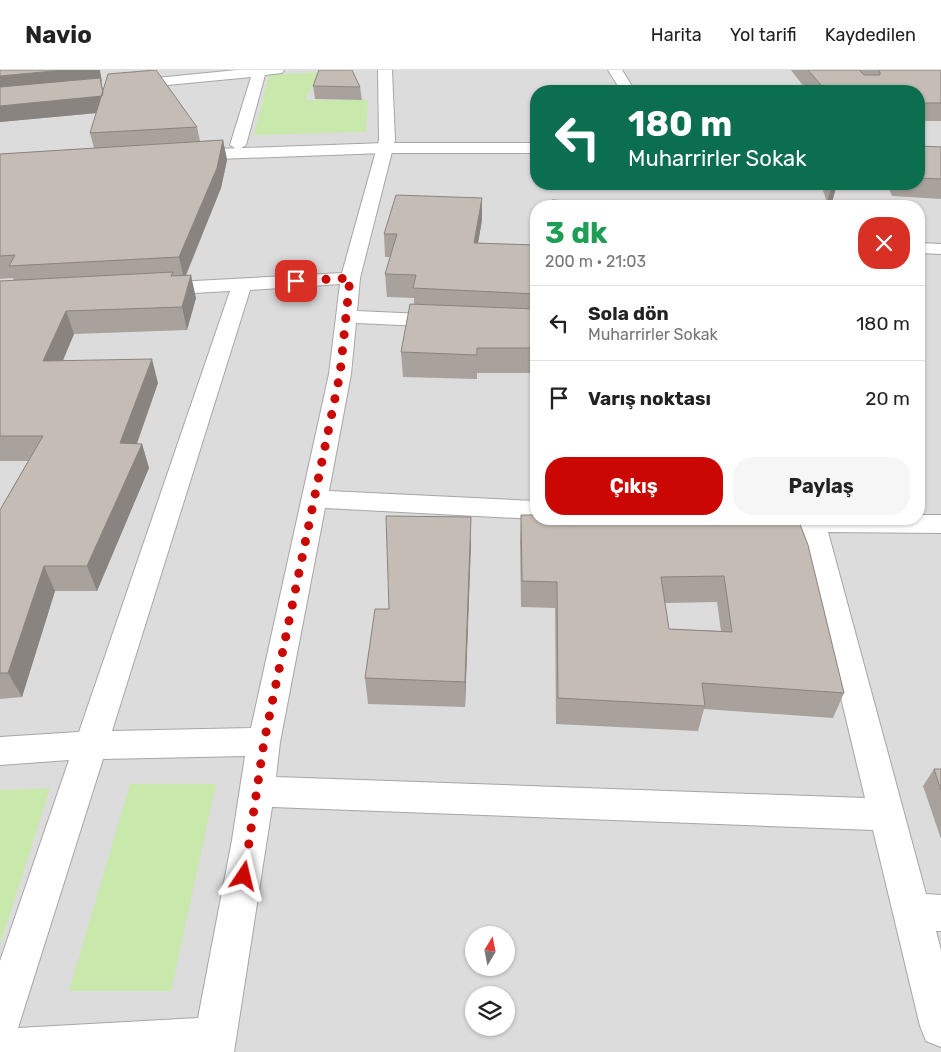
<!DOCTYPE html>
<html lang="tr">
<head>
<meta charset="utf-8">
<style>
  :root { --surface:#fff; --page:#f6f6f6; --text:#222; --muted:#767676; --line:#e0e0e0; --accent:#cb0703 }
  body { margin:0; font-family:Rubik,sans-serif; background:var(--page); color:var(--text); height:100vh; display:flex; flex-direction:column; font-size:19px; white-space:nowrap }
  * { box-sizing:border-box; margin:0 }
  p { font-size:16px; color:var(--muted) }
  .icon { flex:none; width:28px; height:28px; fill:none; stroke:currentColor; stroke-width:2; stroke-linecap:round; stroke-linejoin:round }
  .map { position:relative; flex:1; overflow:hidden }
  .sheet { position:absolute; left:530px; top:130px; width:395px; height:325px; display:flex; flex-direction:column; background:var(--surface); border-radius:20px; box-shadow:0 1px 4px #0004 }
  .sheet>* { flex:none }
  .banner { position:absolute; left:530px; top:15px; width:395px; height:105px; border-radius:20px; box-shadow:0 1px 4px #0004; background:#0b6e4f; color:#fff; overflow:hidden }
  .needle { width:32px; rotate:10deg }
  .fabs { position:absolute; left:465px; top:856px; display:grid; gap:10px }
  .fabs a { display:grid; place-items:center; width:50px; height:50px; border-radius:50%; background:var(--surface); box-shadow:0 1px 4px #0004; font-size:25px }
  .pin { position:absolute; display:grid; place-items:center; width:42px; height:42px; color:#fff; margin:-21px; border-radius:10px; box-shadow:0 2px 8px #0006 }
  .me { position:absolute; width:55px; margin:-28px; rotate:10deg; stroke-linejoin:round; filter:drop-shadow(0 0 4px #0008) }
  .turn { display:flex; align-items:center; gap:18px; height:105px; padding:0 15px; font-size:22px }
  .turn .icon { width:65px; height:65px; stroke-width:2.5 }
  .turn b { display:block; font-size:35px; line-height:42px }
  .round { display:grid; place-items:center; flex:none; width:52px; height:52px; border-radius:20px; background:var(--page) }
  .overview { display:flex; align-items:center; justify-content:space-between; height:85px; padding:0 15px }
  h1 { font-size:30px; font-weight:700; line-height:38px; color:#1e9e55 }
  .button { display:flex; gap:10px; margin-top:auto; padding:10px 15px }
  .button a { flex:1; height:58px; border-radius:20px; background:var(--accent); color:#fff; font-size:20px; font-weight:700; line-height:58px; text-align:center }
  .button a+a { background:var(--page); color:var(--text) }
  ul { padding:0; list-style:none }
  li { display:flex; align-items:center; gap:15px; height:75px; padding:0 15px; border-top:1px solid var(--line) }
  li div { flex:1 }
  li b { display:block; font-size:19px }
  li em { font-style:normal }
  header { display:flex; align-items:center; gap:30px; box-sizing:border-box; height:70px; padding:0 25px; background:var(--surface); border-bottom:1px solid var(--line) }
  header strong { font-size:24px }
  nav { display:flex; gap:28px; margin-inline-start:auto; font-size:18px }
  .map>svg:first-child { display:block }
  .residential { fill:#dddcdc; fill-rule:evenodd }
  .grass { fill:#c9e9ac }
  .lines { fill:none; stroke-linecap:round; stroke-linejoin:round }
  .minor-casing { stroke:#a6a6a6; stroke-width:2 }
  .tertiary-casing { stroke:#a6a6a6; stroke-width:2 }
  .minor { fill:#fff; fill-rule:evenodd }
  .tertiary { fill:#fff; fill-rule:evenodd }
  .wall { fill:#a9a29c; fill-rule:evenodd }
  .shaded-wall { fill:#89847f }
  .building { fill:#c4bcb5; stroke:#89847f; fill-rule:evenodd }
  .route { stroke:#cb0703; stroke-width:9; stroke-dasharray:0 16.2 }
</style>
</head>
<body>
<header>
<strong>Navio</strong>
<nav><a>Harita</a><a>Yol tarifi</a><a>Kaydedilen</a></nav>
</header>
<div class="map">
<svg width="941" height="982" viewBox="0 0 941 982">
  <rect width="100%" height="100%" fill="#f0ece5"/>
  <!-- residential -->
  <path class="residential" d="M0 0H941V982H0ZM536 21H919V114H536ZM536 136H919V449H536ZM474 865H506V898H474ZM474 925H506V958H474Z"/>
  <!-- grass -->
  <path class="grass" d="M321 2C317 12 310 18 306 28L307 30H368L366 62 254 65 269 5Z
    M130 714H216L171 921H69Z
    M50 718 0 875V720Z"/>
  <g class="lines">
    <!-- minor casing -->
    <g class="minor-casing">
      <path id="minor" d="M237 0H284L282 3 265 5 246 75 238 80 230 75 251 7 126 19 119 15 126 11Z
        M378 0H392L395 70 360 208 357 241 444 245 451 247 454 251 451 255 444 257 356 253 351 304 329 421 536 431V449L325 438 280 672 276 707 865 728 801 461 721 458 712 455 708 449H919V445H941V463L828 462 926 824 941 825V861H936L941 880V977L926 971 920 956 873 760 272 737 234 982H0V891L69 690 0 695V667L79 662 230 221 157 225 150 223 147 219 150 215 157 213 342 203 379 70ZM340 214 329 304 251 658 112 661 250 220ZM245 686 232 770 198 948 18 958 103 689Z
        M608 0H622L635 21H621Z
        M919 173 941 174V184L919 183Z"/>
    </g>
    <!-- tertiary casing -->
    <g class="tertiary-casing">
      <path id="tertiary" d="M385 73H536V83H385L189 90 181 85 189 80Z"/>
    </g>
    <!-- minor -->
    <use href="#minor" class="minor"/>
    <!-- tertiary -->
    <use href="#tertiary" class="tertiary"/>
  </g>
  <!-- wall -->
  <path class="wall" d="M0 0 102 12H101L103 20 197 57 200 71 223 70 227 90 221 118 186 206 196 228 187 260 74 264 63 291 158 313 137 374H142L149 398 97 521H55L22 627 0 629V440L28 391H0V211H14L13 208 0 209V84L94 78 90 63 97 43 0 52Z
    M791 0H941V51H919V21H807Z
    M313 16 360 17 362 30 315 29Z
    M919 76 941 77V129L892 126 887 114H919Z
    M821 114H837L832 132 827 133Z
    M482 128V150L478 173 536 175V303H477V309L403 307 401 282 414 234V228L387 227 385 204 390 187H385L384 164Z
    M521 445 536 449H798L844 623 833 648 704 639 698 661 556 654 555 538 521 537 520 471ZM717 532 721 561 669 559 665 533Z
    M471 472 465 637 368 634 365 608 389 539Z
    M934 699H941V769L923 716Z"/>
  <!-- shaded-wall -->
  <path class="shaded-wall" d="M64 0H100L102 12H101L104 24 107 42 0 52V6Z
    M223 70 227 90 221 118 184 209 179 187Z
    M832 114H837L832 132 827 133Z
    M482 128V150L474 196V173Z
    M191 205 196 228 187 260 182 237Z
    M66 241 74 264 52 315 43 291Z
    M152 289 158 313 128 398 120 373Z
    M142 374 149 398 97 521 87 496Z
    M471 447V472L465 637V612Z
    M44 496 55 521 22 627 8 603Z"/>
  <!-- building -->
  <path class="building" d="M0 0H64L0 6Z
    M156 0 197 57 90 63 108 4Z
    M319 0H352L360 17 313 16Z
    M808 0H859L864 5H880V2L878 0H941V33H919V21H826Z
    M100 8 103 23 102 26 0 36V17Z
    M223 70 217 98 179 187 9 196 15 185 0 186V84Z
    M919 76 941 77V109L919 108Z
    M396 125 482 128 474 173 536 175V224L413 218 416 205 385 204 397 164H384Z
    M552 130 630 135V136H551Z
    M173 202 171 206 191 205 182 237 66 241 43 291 152 289 120 373 142 374 87 496H44L8 603H0V440L43 366H0V211Z
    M410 234 536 239V278H477V285L401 282Z
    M521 445H536V449H798L808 475 844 623 702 613 705 636 558 628 557 512 522 511ZM724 506 732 562 669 559 661 507Z
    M386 446 471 447 465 612 365 608 375 539H389Z
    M934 699H941V720Z"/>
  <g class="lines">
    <!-- route -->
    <path class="route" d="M244 806 264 672 340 304 350 208 296 211"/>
  </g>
</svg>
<div class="fabs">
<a><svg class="needle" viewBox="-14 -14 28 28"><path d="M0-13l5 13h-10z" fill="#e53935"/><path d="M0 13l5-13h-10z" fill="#767676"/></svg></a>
<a><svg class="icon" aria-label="layers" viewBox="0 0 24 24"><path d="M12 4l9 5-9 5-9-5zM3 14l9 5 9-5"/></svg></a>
</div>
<div class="pin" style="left:296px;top:211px;background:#d93025"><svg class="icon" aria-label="arrive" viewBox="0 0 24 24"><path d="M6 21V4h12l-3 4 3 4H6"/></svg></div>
<svg class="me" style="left:244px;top:806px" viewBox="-20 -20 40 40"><path d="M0-17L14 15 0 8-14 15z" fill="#cb0703" stroke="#fff" stroke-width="4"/></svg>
<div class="banner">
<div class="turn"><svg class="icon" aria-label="left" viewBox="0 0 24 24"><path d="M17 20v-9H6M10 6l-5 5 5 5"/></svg><div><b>180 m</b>Muharrirler Sokak</div></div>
</div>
<section class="sheet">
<div class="overview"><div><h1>3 dk</h1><p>200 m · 21:03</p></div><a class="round" style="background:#d93025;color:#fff"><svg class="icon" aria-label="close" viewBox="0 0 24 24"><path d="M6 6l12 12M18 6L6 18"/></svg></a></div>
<ul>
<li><svg class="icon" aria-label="left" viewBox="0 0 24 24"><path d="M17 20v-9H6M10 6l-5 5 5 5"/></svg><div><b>Sola dön</b><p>Muharrirler Sokak</p></div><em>180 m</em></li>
<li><svg class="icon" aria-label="arrive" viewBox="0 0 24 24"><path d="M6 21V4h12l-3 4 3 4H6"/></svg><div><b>Varış noktası</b></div><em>20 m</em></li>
</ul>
<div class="button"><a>Çıkış</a><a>Paylaş</a></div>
</section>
</div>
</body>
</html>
